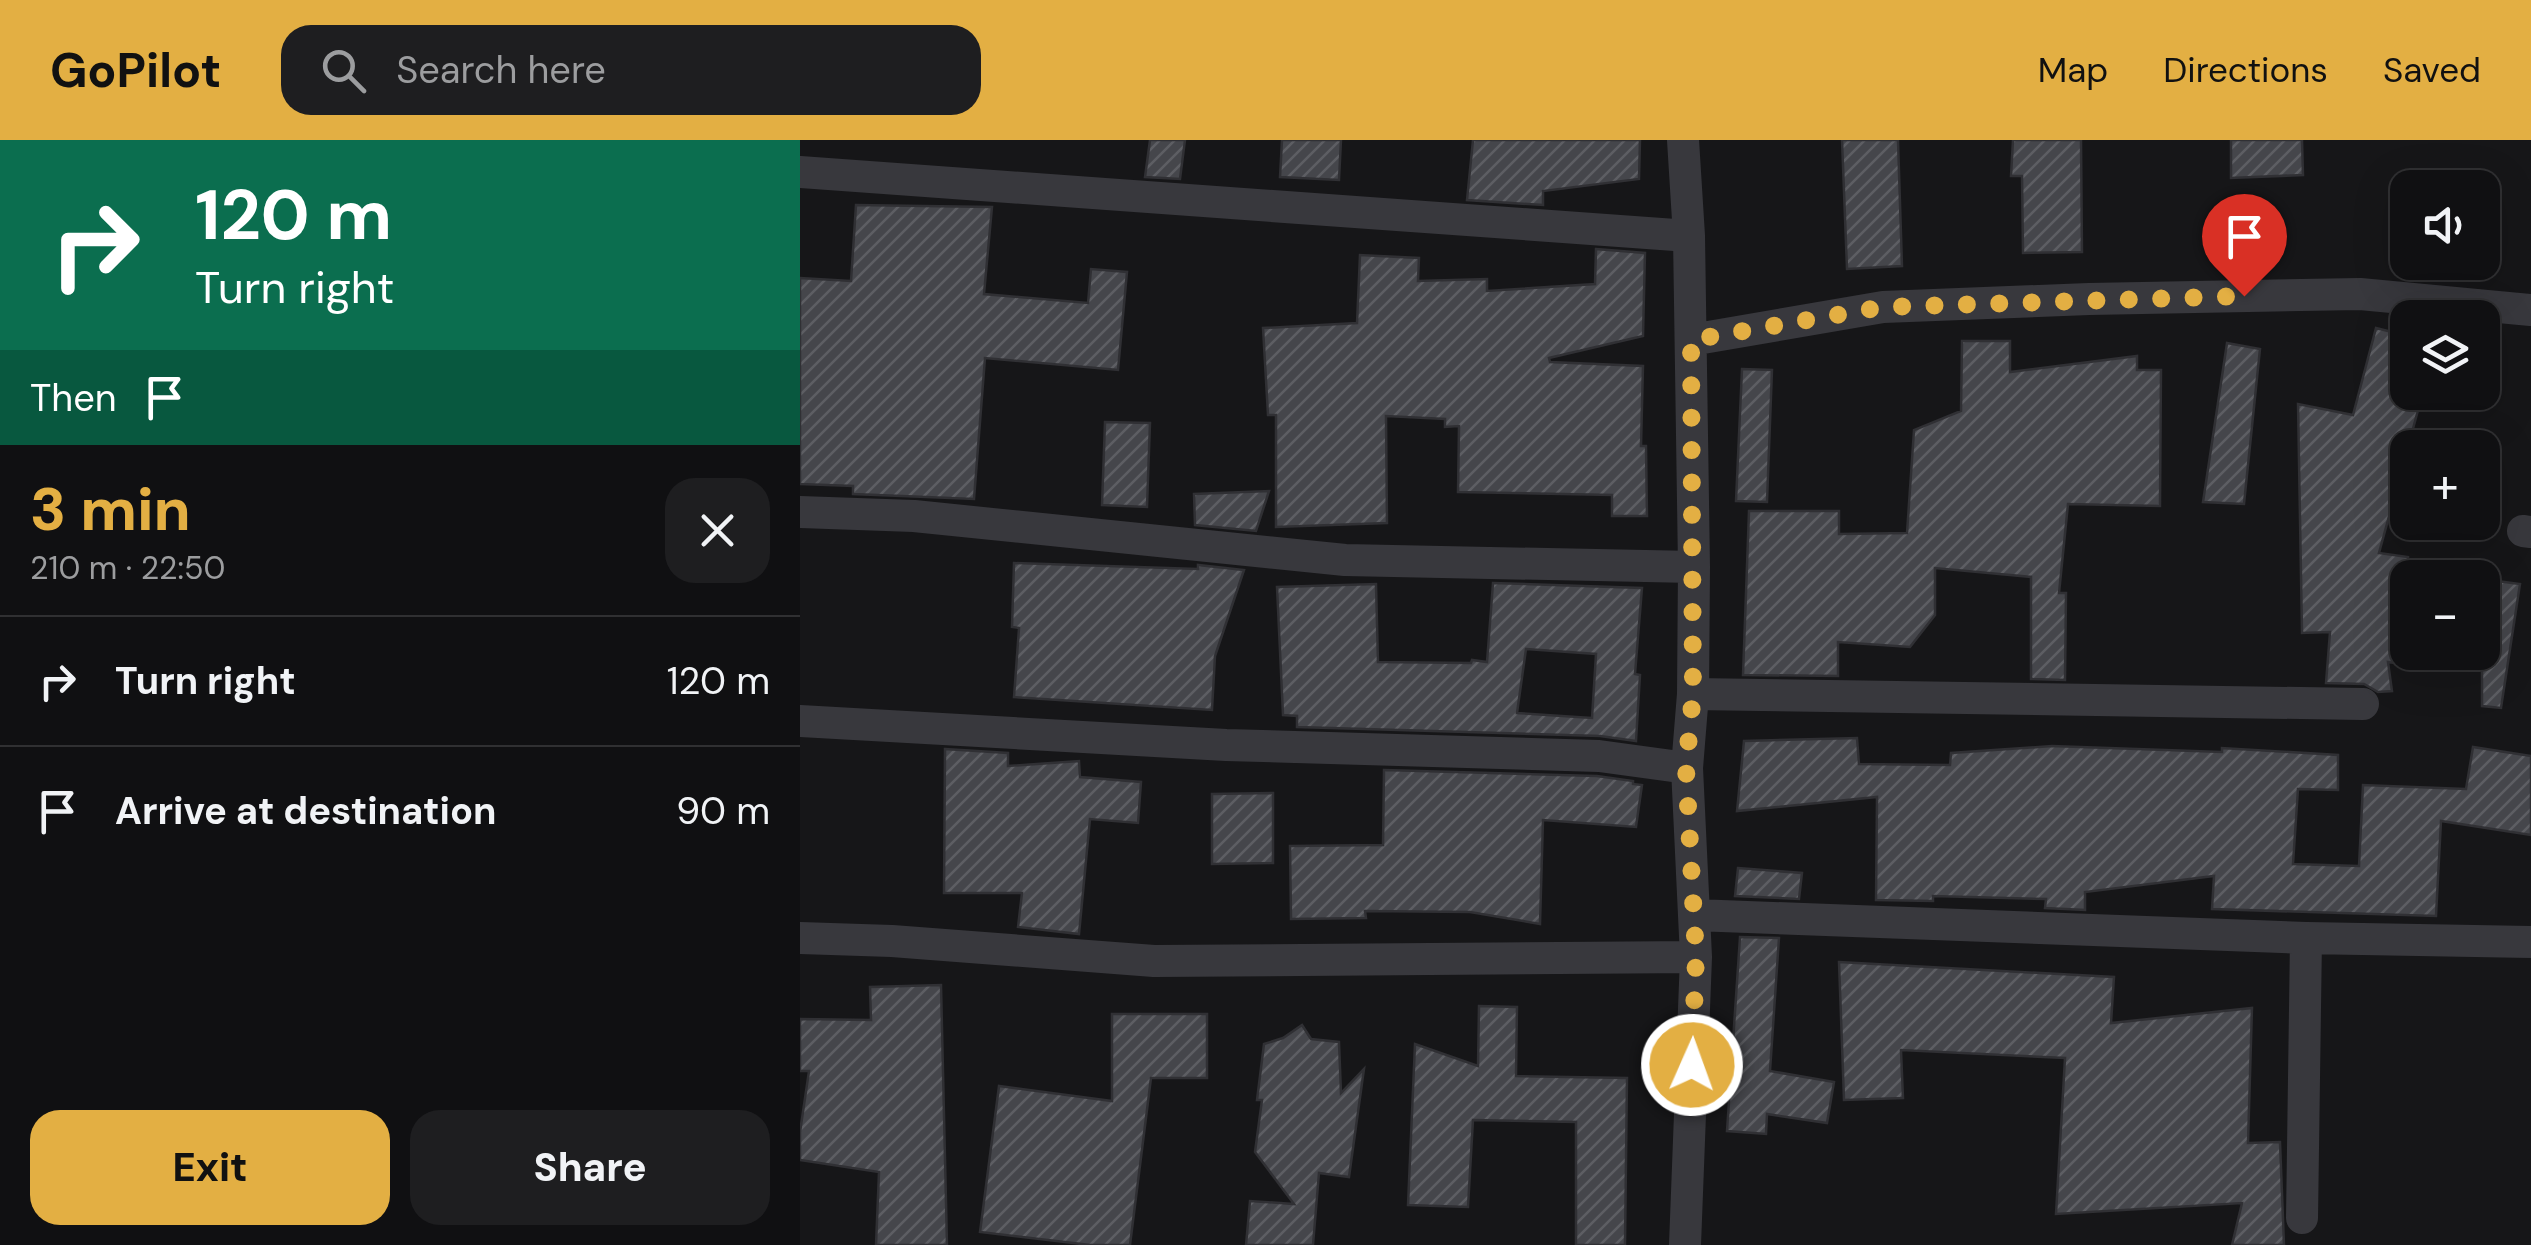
<!DOCTYPE html>
<html lang="en">
<head>
<meta charset="utf-8">
<style>
  :root { --surface:#101012; --page:#1e1e20; --text:#f1f3f6; --muted:#9c9d9f; --line:#303032; --accent:#e3af43 }
  body { margin:0; font-family:"DM Sans",sans-serif; background:var(--page); color:var(--text); height:100vh; display:flex; flex-direction:column; font-size:38px; white-space:nowrap }
  * { box-sizing:border-box; margin:0 }
  p { font-size:32px; color:var(--muted) }
  .icon { flex:none; width:55px; height:55px; fill:none; stroke:currentColor; stroke-width:2; stroke-linecap:round; stroke-linejoin:round }
  .map { position:relative; flex:1; overflow:hidden }
  .details { display:flex; flex-direction:column; background:var(--surface); width:800px }
  .details>* { flex:none }
  .hud { background:#0b6e4f; color:#fff; overflow:hidden }
  .fabs { position:absolute; left:1590px; top:30px; display:grid; gap:20px }
  .fabs a { display:grid; place-items:center; width:110px; height:110px; border-radius:20px; background:var(--surface); box-shadow:0 10px 40px #0002,0 0 0 2px var(--line); font-size:50px }
  .pin { position:absolute; display:grid; place-items:center; width:85px; height:85px; color:#fff; margin:-102px -42px; border-radius:50% 50% 50% 0; rotate:-45deg; box-shadow:0 0 10px #0007 }
  .pin .icon { rotate:45deg }
  .me { position:absolute; width:110px; margin:-55px; rotate:2deg; stroke-linejoin:round; filter:drop-shadow(0 0 8px #0008) }
  .turn { display:flex; align-items:center; gap:35px; height:210px; padding:0 30px; font-size:45px }
  .turn .icon { width:130px; height:130px; stroke-width:2.5 }
  .turn b { display:block; font-size:70px; line-height:85px }
  .then { display:flex; align-items:center; height:95px; padding:0 30px; background:#0003; gap:20px; font-size:38px }
  .round { display:grid; place-items:center; flex:none; width:105px; height:105px; border-radius:30px; background:var(--page) }
  .overview { display:flex; align-items:center; justify-content:space-between; height:170px; padding:0 30px }
  h1 { font-size:60px; font-weight:800; line-height:75px; color:var(--accent) }
  .primary-button { display:flex; gap:20px; margin-top:auto; padding:20px 30px }
  .primary-button a { flex:1; height:115px; border-radius:30px; background:var(--accent); color:#111; font-size:40px; font-weight:800; line-height:115px; text-align:center }
  .primary-button a+a { background:var(--page); color:var(--text) }
  ul { padding:0; list-style:none }
  li { display:flex; align-items:center; gap:30px; height:130px; padding:0 30px; border-top:2px solid var(--line) }
  li div { flex:1 }
  li b { display:block; font-size:38px }
  li em { font-style:normal }
  header { display:flex; align-items:center; gap:60px; box-sizing:border-box; height:140px; padding:0 50px; background:var(--accent); color:#111 }
  header strong { font-size:48px }
  nav { display:flex; gap:55px; margin-inline-start:auto; font-size:35px }
  .search { width:700px; height:90px; background:var(--page); display:flex; align-items:center; gap:25px; box-sizing:border-box; padding:0 35px; border-radius:30px; color:var(--muted); font-size:38px }
  main { display:flex; flex:1; min-height:0 }
  .map>svg:first-child { display:block }
  .building { fill:url(#building-hatch); stroke:#303034; stroke-width:2.5; fill-rule:evenodd }
  .lines { fill:none; stroke-linecap:round; stroke-linejoin:round }
  .street { stroke:#38383d; stroke-width:32 }
  .route { stroke:#e3af43; stroke-width:18; stroke-dasharray:0 32.4 }
</style>
</head>
<body>
<header>
<strong>GoPilot</strong>
<div class="search"><svg class="icon" aria-label="search" viewBox="0 0 24 24"><circle cx="10" cy="10" r="6"/><path d="M15 15l6 6"/></svg>Search here</div>
<nav><a>Map</a><a>Directions</a><a>Saved</a></nav>
</header>
<main>
<section class="details">
<div class="hud">
<div class="turn"><svg class="icon" aria-label="right" viewBox="0 0 24 24"><path d="M7 20v-9h11M14 6l5 5-5 5"/></svg><div><b>120 m</b>Turn right</div></div>
<div class="then">Then<svg class="icon" aria-label="arrive" viewBox="0 0 24 24"><path d="M6 21V4h12l-3 4 3 4H6"/></svg></div>
</div>
<div class="overview"><div><h1>3 min</h1><p>210 m · 22:50</p></div><a class="round"><svg class="icon" aria-label="close" viewBox="0 0 24 24"><path d="M6 6l12 12M18 6L6 18"/></svg></a></div>
<ul>
<li><svg class="icon" aria-label="right" viewBox="0 0 24 24"><path d="M7 20v-9h11M14 6l5 5-5 5"/></svg><div><b>Turn right</b></div><em>120 m</em></li>
<li><svg class="icon" aria-label="arrive" viewBox="0 0 24 24"><path d="M6 21V4h12l-3 4 3 4H6"/></svg><div><b>Arrive at destination</b></div><em>90 m</em></li>
</ul>
<div class="primary-button"><a>Exit</a><a>Share</a></div>
</section>
<div class="map">
<svg width="1731" height="1105" viewBox="0 0 1731 1105">
  <defs>
    <pattern id="building-hatch" width="6" height="6" patternUnits="userSpaceOnUse" patternTransform="scale(2.5)"><rect width="6" height="6" fill="#45464b"/><path d="M-1 1l2-2M0 6l6-6M5 7l2-2" fill="none" stroke="#5d5e63"/></pattern>
  </defs>
  <rect width="100%" height="100%" fill="#161618"/>
  <!-- building -->
  <path class="building" d="M350 0H385L380 39 345 37Z
    M482 0H541L539 40 480 37Z
    M673 0H840L839 39 743 51V65L667 60Z
    M1042 0H1098L1102 126 1047 129Z
    M1213 0H1281L1282 112 1223 113 1222 36H1211Z
    M1431 0H1502L1503 35 1431 38Z
    M56 65 192 67 184 154 288 163 291 129 327 132 318 230 185 218 174 359 53 354V346L0 344V138L51 141Z
    M796 109 845 113 843 196 749 218 750 222 843 226 841 306H846L847 376H812V355L658 352 659 286 645 287V279L586 276 587 383 476 387V275H468L463 188 557 183 560 115 619 118 618 141 687 139V151L795 144Z
    M1576 188 1608 196V252H1623L1579 413 1608 417V525L1588 522 1592 551 1578 552 1564 544 1526 543 1530 492 1502 493 1498 264 1553 275Z
    M1162 201H1210V232L1337 216V230H1361L1360 366 1268 364 1259 453H1266L1265 540 1231 539V437L1135 428V475L1110 507 1038 502V536L943 535 949 371H1039V394L1107 393 1114 290 1161 271Z
    M1427 203 1460 209 1444 364 1403 362Z
    M942 229 972 230 967 362 936 361Z
    M305 282 350 283 347 367 302 365Z
    M469 351 456 391 395 385 394 354Z
    M214 423 398 429V425L444 430 415 516 412 570 214 557 219 488 212 487Z
    M1682 439 1720 444 1701 568 1682 566Z
    M693 443 842 448 835 534 840 535 836 601 800 596 497 587V576L483 575 477 447 576 444 578 522 671 523 672 520 687 522ZM726 509 796 514 792 578 717 573Z
    M1057 598 1059 624 1150 625 1151 613 1252 606 1422 612V608L1538 615V650L1498 649 1493 724 1559 726 1563 645 1666 649 1673 607 1731 616V695L1641 681 1636 776 1412 769 1414 736 1285 752V770L1245 768 1246 759 1133 756V761L1076 760 1077 657 937 671 944 601Z
    M145 609 208 613V626L279 621 280 637 341 642 338 683 290 679 279 794 218 787 222 753H144Z
    M584 630 797 636 833 641V644L842 645 836 687 743 680 740 784 670 772 565 771 566 778 491 779 490 706 583 705Z
    M473 653V723L412 724V654Z
    M938 728 1002 733 999 759 935 756Z
    M940 797 979 798 970 931 1034 942 1027 983 967 974 966 994 927 991Z
    M1039 822 1314 837 1311 883 1452 868 1448 1003 1480 1002 1484 1105H1432L1442 1063 1256 1074 1265 918 1101 910 1103 958 1044 960Z
    M141 845 147 1105H76L79 1032 0 1020V992L9 931H0V879L71 880 70 847Z
    M679 866 717 867 716 936 827 938 825 1105H776V982L673 980 668 1067 608 1065 615 904 678 926Z
    M312 874H407V938H351L330 1105H290L180 1092 199 946 312 961Z
    M502 885 511 899 539 902 541 953 564 929 549 1037 519 1033 513 1105H446L450 1061 494 1064 455 1012 462 960H457L464 904 483 898Z"/>
  <g class="lines">
    <!-- street -->
    <path class="street" d="M883 0 889 96 894 427 893 554 887 628 896 817 885 1105
      M0 32 889 96
      M891 200 1083 167 1289 159 1560 154 1731 170
      M0 372 114 376 545 420 894 427
      M1723 391 1731 392
      M893 554 1563 564
      M0 581 426 605 799 616 887 628
      M895 775 1506 798 1731 802
      M0 798 92 801 354 821 896 817
      M1502 1078 1506 798"/>
  </g>
  <g class="lines">
    <!-- route -->
    <path class="route" d="M892 925 896 816 886 628 893 554 891 200 1083 167 1444 156"/>
  </g>
</svg>
<div class="fabs">
<a><svg class="icon" aria-label="sound" viewBox="0 0 24 24"><path d="M4 9h4l5-4v14l-5-4H4zM17 9q2 3 0 6"/></svg></a>
<a><svg class="icon" aria-label="layers" viewBox="0 0 24 24"><path d="M12 4l9 5-9 5-9-5zM3 14l9 5 9-5"/></svg></a>
<a>+</a>
<a>−</a>
</div>
<div class="pin" style="left:1444px;top:156px;background:#d93025"><svg class="icon" aria-label="arrive" viewBox="0 0 24 24"><path d="M6 21V4h12l-3 4 3 4H6"/></svg></div>
<svg class="me" style="left:892px;top:925px" viewBox="-20 -20 40 40"><circle r="17" fill="#e3af43" stroke="#fff" stroke-width="3"/><path d="M0-11L8 9 0 5-8 9z" fill="#fff"/></svg>
</div>
</main>
</body>
</html>
